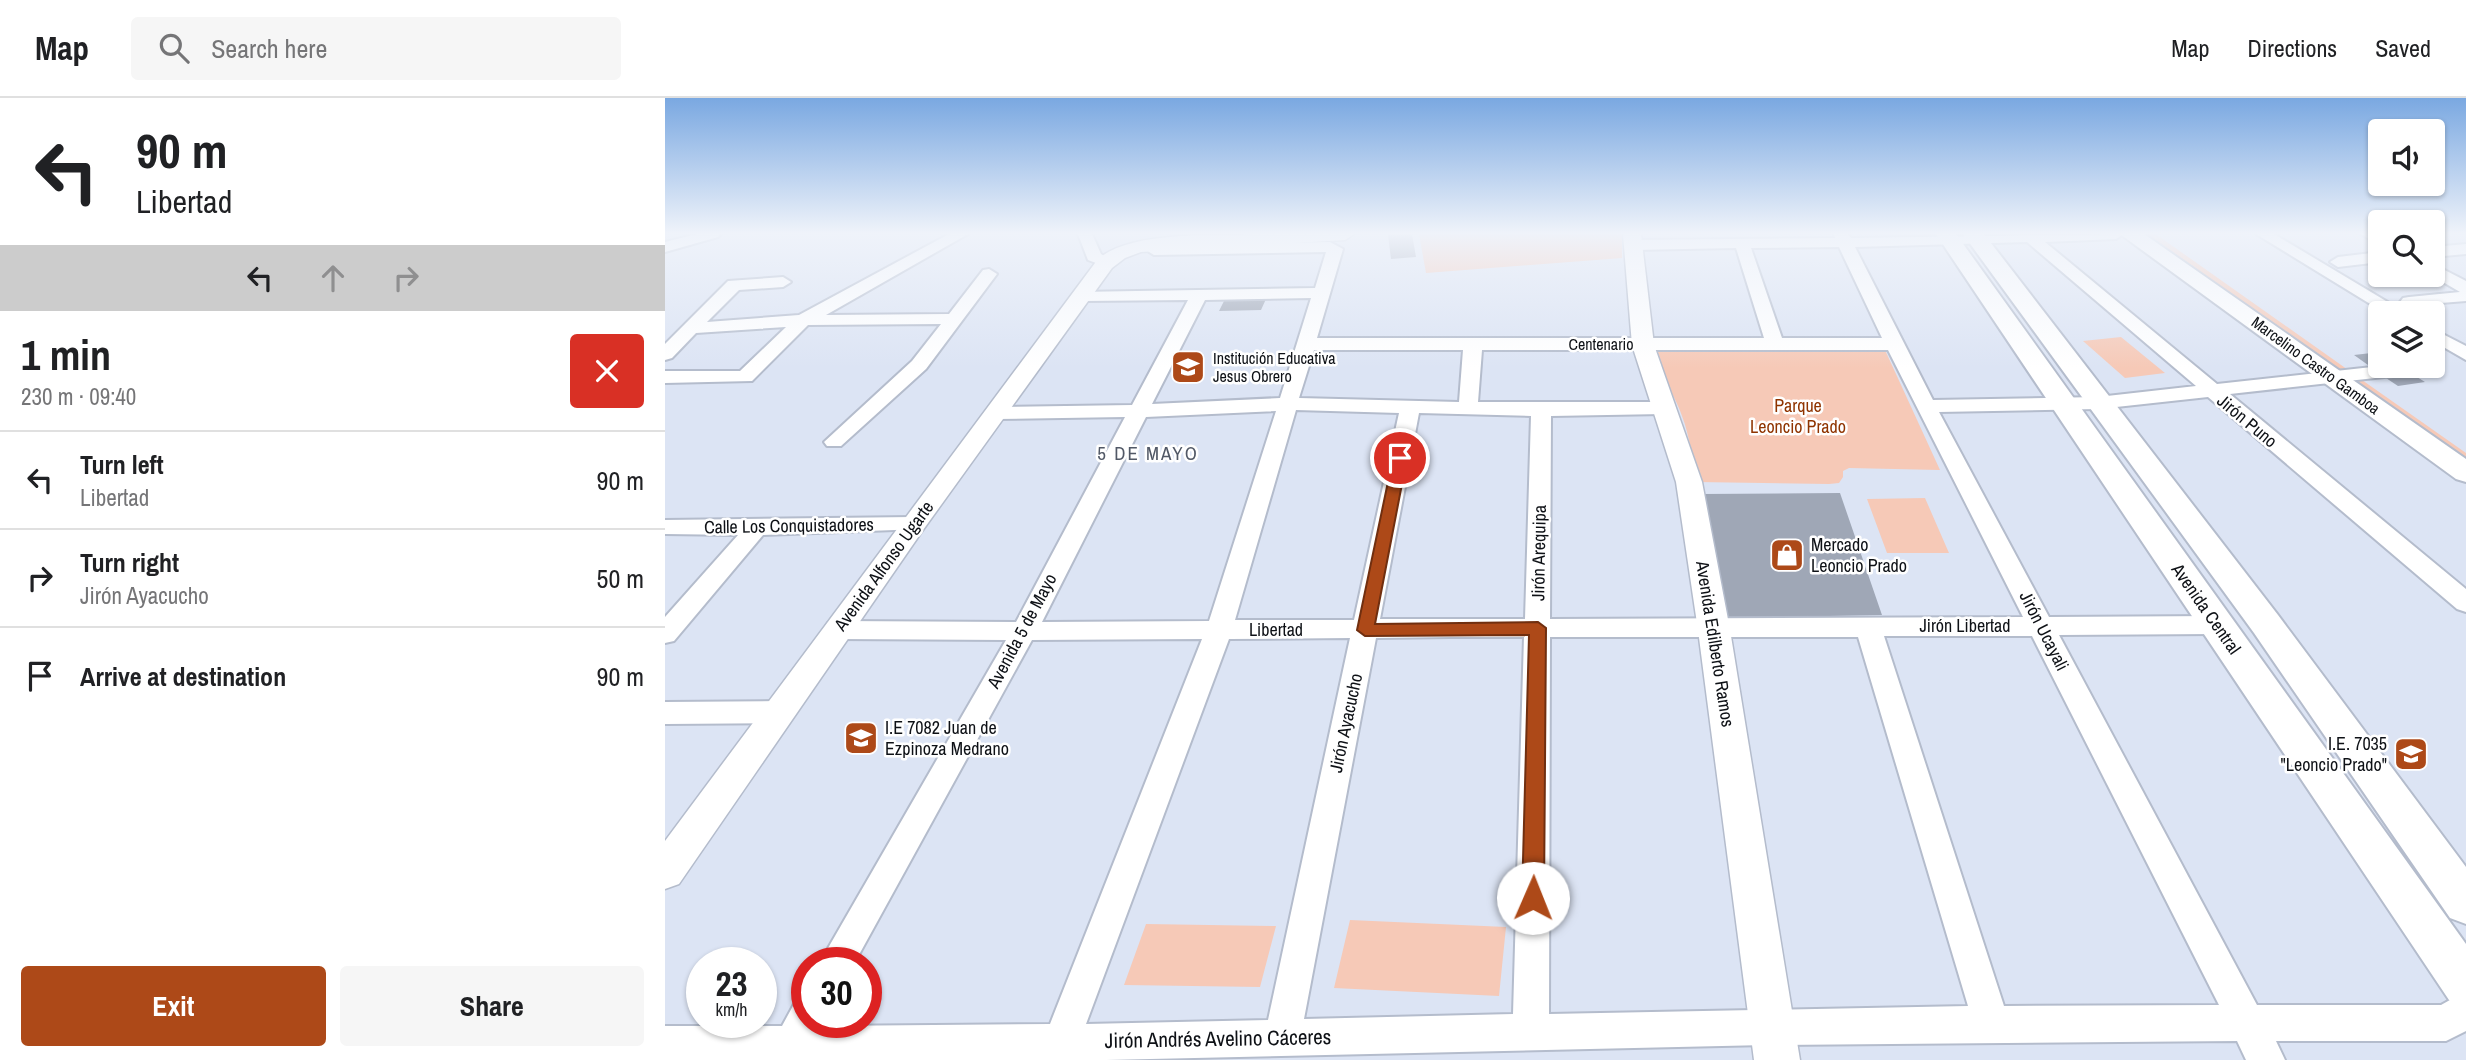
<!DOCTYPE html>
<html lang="en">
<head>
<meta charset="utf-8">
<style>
  :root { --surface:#fff; --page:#f6f6f6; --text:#202124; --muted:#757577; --line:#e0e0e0; --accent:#ad4918 }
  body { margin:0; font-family:"Archivo Narrow",sans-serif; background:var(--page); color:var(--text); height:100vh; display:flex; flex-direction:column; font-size:26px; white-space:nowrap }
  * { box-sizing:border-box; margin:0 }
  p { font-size:23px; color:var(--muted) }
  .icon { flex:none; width:38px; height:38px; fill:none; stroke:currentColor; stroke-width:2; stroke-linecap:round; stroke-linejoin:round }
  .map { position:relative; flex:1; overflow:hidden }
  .side { display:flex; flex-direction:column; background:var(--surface); width:665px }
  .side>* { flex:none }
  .top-card { background:#fff; color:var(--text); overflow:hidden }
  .controls { position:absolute; left:1703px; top:21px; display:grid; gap:14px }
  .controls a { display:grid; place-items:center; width:77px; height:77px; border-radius:7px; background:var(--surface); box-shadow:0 2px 5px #0004; font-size:35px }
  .speed { position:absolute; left:21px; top:849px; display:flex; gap:14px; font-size:35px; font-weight:700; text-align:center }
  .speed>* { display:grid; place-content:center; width:91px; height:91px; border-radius:50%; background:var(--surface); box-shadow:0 2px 5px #0004; line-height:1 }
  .speed small { font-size:18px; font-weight:400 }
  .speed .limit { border:10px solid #d22; background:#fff; color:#111 }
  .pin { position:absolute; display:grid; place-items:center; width:60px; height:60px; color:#fff; margin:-30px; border:4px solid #fff; border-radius:50%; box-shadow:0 2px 7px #0007 }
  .me { position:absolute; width:77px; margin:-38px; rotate:1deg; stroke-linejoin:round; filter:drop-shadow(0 0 5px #0008) }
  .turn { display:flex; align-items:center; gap:24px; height:147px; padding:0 21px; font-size:32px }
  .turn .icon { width:91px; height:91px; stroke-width:2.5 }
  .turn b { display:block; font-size:49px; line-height:60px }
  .lanes { display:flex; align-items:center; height:66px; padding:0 21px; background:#0003; justify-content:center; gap:35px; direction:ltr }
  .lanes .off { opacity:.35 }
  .round { display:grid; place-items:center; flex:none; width:74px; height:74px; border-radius:7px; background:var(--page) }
  .overview { display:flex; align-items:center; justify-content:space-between; height:119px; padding:0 21px }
  h1 { font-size:42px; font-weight:700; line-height:52px }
  .cta { display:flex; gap:14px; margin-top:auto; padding:14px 21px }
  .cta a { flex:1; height:80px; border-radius:7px; background:var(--accent); color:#fff; font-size:28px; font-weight:700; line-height:80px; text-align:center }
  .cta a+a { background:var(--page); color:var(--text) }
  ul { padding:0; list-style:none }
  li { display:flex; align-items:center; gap:21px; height:98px; padding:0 21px; border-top:2px solid var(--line) }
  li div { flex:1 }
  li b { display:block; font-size:26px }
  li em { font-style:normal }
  header { display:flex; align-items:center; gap:42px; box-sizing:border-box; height:98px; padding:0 35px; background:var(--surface); border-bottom:2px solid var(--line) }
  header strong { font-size:33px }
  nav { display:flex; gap:38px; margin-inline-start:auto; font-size:24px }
  .search { width:490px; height:63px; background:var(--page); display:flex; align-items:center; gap:18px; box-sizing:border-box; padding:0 24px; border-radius:7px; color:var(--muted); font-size:26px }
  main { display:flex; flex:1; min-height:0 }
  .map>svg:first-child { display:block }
  .green { fill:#f6c9b7 }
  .building { fill:#9fa7b6 }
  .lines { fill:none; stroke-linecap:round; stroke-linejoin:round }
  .minor-casing { stroke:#b4bccc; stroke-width:4 }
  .tertiary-casing { stroke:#b4bccc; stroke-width:3 }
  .secondary-casing { stroke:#b4bccc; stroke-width:4 }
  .minor { fill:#fff; fill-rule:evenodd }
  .tertiary { fill:#fff; fill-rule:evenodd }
  .secondary { fill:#fff; fill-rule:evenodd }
  .route { fill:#ad4918; stroke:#702f10; stroke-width:2 }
  .labels { text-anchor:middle; stroke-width:5; stroke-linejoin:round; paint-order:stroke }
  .far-street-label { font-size:16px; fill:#0e1116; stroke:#fff }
  .far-poi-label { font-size:16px; fill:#0e1116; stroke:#fff; text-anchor:start }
  .park-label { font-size:18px; fill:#8f3400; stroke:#fff }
  .street-label { font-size:18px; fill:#0e1116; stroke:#fff }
  .poi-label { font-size:18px; fill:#0e1116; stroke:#fff; text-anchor:start }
  .neighbourhood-label { font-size:19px; letter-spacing:2px; fill:#515866; stroke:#fff }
  .near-street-label { font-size:21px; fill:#0e1116; stroke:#fff }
</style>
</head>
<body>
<header>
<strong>Map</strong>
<div class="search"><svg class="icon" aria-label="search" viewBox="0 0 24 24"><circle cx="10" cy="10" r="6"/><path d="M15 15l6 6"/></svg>Search here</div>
<nav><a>Map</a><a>Directions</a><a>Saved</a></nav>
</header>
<main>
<section class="side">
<div class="top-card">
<div class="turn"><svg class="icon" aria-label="left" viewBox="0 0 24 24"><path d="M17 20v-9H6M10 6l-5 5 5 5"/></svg><div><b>90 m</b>Libertad</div></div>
<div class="lanes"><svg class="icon" aria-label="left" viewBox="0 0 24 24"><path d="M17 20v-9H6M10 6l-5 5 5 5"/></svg><svg class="icon off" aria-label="ahead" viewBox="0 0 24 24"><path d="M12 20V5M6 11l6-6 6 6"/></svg><svg class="icon off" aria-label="right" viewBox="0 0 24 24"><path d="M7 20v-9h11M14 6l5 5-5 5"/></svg></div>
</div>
<div class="overview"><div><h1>1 min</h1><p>230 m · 09:40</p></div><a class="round" style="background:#d93025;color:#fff"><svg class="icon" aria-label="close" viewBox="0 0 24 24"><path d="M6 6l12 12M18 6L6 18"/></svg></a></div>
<ul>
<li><svg class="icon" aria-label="left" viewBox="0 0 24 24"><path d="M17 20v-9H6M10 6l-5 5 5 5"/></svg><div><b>Turn left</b><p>Libertad</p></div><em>90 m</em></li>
<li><svg class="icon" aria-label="right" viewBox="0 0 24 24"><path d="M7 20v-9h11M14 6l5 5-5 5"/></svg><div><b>Turn right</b><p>Jirón Ayacucho</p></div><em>50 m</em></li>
<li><svg class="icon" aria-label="arrive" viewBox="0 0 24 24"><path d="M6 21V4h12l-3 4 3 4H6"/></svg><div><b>Arrive at destination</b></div><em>90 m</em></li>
</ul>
<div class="cta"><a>Exit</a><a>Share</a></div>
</section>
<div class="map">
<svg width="1801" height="962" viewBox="0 0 1801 962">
  <rect width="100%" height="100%" fill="#dce4f4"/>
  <!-- green -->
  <path class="green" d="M754 136H957V160L761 175Z
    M1485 136 1492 137 1686 274 1673 277 1476 137Z
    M1456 239 1500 275 1460 280 1418 243Z
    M992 250 1220 252 1275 372 1184 370 1178 373V379L1174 385 1164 386 1031 384C1027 362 1025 338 1017 318 1009 294 992 275 992 250Z
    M1681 282H1697L1801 355V370Z
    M1260 400 1284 455H1222L1202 401Z
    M685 822 841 829 834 898 669 890Z
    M481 826 611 828 595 889 459 887Z"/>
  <!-- building -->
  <path class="building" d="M747 136 751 159 726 161 723 137Z
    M560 201H601L596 212 554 213Z
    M1715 254V266L1703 267 1689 257Z
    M1744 274 1760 284 1733 288 1718 278Z
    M1175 395 1217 517 1059 520 1037 396Z"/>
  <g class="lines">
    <!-- minor casing -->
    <g class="minor-casing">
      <path id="minor" d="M32 136H56L53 139 0 154V144Z
        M284 136H303L161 217 284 216 318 172 324 171 332 176 261 271 176 348H162L159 344 247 263 276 226 143 227 87 283 0 285V273H75L121 229 31 235 7 260 0 262V246L63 183 118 179 126 184 118 189 74 192 42 224 134 217Z
        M413 136H427L436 156 447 163 445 166 439 168 423 162Z
        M1169 136H1183L1186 140 1458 136 1451 141 1380 144 1552 286 1716 268H1768V263L1772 264 1774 268 1765 274 1565 296 1801 491V514L1792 511 1543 299 1433 311 1274 314 1384 519 1551 518 1560 520 1564 527 1560 534 1551 536 1394 537 1592 907H1776L1801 893V933L1781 943H1611L1620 962H1581L1572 943 1101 947 441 962H0V928H117L129 906 142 901V924H158L156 928 385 926 537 541 367 542 190 864H155L341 542 172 541 163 539 159 532 163 525 172 523 351 524 460 319 331 321 324 319 321 315 324 311 331 309 467 307 523 202 418 203 412 202 409 198 412 194 650 190 661 154 489 157 481 152 489 147 665 144 678 151 652 240H1099L1071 150 968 152 960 147 968 142 1170 140ZM1362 144 1531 288 1433 299 1268 302 1190 149ZM1174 149 1217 240H1117L1086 150ZM646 200 615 300 487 306 540 202ZM649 252H798L794 304 634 300ZM817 252H1223L1358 519 885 521 886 318 999 316 1006 314 1009 310 1006 306 999 304H813ZM631 312 734 315 689 522H570ZM611 313 544 523 377 524 481 319ZM754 315 866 318 860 521H715ZM1219 538H1367L1554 907 1339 908ZM785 539H859L848 916 639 921 711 540ZM885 539H1193L1303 908 884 916ZM685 540 603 922 421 926 564 541Z
        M1591 136H1609L1741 215H1720Z
        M1696 136H1715V147Z
        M1801 146V156L1768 159V149Z
        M1715 154V164L1673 169 1665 164 1673 159Z
        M1768 166 1801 183V203L1738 208 1735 204 1738 200 1744 199 1795 194 1766 177Z
        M1768 231 1801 248V262L1768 243Z
        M248 419 256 421 260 426 256 431 98 437 9 543 0 545V519L73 437 0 436V422Z
        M114 603 124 606 128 614 124 622 114 625 0 626V604Z"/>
    </g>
    <!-- tertiary casing -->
    <g class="tertiary-casing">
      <path id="tertiary" d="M588 136H689L680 142 476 154 460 160 447 170 258 432 14 786 0 791V743L433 161C466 133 545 138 588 136Z
        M958 136H976L989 247 1037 384 1065 532 1135 962H1089L1033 532 1011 384 967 247Z"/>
    </g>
    <!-- secondary casing -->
    <g class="secondary-casing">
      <path id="secondary" d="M1271 136H1291L1801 846V909L1784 902Z
        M1298 136H1319L1613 517 1801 769V826L1785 820 1589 535Z
        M1455 136H1479L1801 361V384L1791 381Z"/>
    </g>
    <!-- minor -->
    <use href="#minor" class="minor"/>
    <!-- tertiary -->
    <use href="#tertiary" class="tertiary"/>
    <!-- secondary -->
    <use href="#secondary" class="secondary"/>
  </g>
  <!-- sky -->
  <linearGradient id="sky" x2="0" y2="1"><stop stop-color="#7aa8e1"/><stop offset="0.5" stop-color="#eff3fa"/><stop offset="1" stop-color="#eff3fa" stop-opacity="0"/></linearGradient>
  <rect width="1801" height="270" fill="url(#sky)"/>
  <!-- route -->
  <path class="route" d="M735 356 742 360 710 526 873 524 881 530 879 800 876 806 868 809 860 806 857 800 864 537 700 538 692 532 728 360Z"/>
  <!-- icons -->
  <defs>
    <g id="school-square" transform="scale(1.75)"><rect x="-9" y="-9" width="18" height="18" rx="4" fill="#ad4918" stroke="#fff"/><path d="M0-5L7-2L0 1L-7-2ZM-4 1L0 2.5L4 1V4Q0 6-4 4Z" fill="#fff"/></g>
    <g id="shop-square" transform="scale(1.75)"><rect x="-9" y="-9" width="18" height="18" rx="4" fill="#ad4918" stroke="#fff"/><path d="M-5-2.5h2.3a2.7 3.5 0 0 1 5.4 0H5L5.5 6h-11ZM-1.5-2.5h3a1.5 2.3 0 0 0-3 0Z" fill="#fff"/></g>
  </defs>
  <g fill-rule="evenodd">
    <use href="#school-square" x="523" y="269"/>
    <use href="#shop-square" x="1122" y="457"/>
    <use href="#school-square" x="196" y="640"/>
    <use href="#school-square" x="1746" y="656"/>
  </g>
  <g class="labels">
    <!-- far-street labels -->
    <g class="far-street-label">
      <text x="936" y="252">Centenario</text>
      <text transform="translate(1651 267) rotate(36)" y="6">Marcelino Castro Gamboa</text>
    </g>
    <!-- far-poi labels -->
    <g class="far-poi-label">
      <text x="548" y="266">Institución Educativa<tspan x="548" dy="18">Jesus Obrero</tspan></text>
    </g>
    <!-- park labels -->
    <g class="park-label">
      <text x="1133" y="314">Parque<tspan x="1133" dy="21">Leoncio Prado</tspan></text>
    </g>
    <!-- street labels -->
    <g class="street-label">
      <text transform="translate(1582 323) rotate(40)" y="6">Jirón Puno</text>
      <text transform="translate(124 428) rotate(-1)" y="6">Calle Los Conquistadores</text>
      <text transform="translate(874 455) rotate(-89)" y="6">Jirón Arequipa</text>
      <text transform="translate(219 468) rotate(-54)" y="6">Avenida Alfonso Ugarte</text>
      <text transform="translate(1541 511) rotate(55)" y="6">Avenida Central</text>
      <text x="1300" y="534">Jirón Libertad</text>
      <text x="611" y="538">Libertad</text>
      <text transform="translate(357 533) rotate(-62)" y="6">Avenida 5 de Mayo</text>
      <text transform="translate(1379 533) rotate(63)" y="6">Jirón Ucayali</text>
      <text transform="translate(1050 546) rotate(81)" y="6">Avenida Edilberto Ramos</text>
      <text transform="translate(681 625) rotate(-78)" y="6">Jirón Ayacucho</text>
    </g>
    <!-- poi labels -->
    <g class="poi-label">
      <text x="1146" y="453">Mercado<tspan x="1146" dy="21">Leoncio Prado</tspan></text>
      <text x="220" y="636">I.E 7082 Juan de<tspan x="220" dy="21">Ezpinoza Medrano</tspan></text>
      <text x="1722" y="652" text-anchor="end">I.E. 7035<tspan x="1722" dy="21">"Leoncio Prado"</tspan></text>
    </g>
    <!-- neighbourhood labels -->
    <g class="neighbourhood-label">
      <text x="483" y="362">5 DE MAYO</text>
    </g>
    <!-- near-street labels -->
    <g class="near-street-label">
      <text transform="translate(553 941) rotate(-1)" y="7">Jirón Andrés Avelino Cáceres</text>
    </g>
  </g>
</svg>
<div class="controls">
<a><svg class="icon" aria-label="sound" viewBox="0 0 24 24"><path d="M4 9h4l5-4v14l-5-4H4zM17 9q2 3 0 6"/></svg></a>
<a><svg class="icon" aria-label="search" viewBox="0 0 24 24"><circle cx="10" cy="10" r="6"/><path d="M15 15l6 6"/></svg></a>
<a><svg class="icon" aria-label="layers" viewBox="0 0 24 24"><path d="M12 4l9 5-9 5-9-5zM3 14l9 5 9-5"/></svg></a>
</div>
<div class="speed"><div>23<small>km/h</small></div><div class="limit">30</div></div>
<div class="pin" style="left:735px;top:360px;background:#d93025"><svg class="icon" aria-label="arrive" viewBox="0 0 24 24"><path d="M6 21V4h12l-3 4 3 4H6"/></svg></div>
<svg class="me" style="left:868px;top:800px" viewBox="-20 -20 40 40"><circle r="19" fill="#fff"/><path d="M0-13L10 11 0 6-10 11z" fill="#ad4918"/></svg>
</div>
</main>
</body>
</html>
